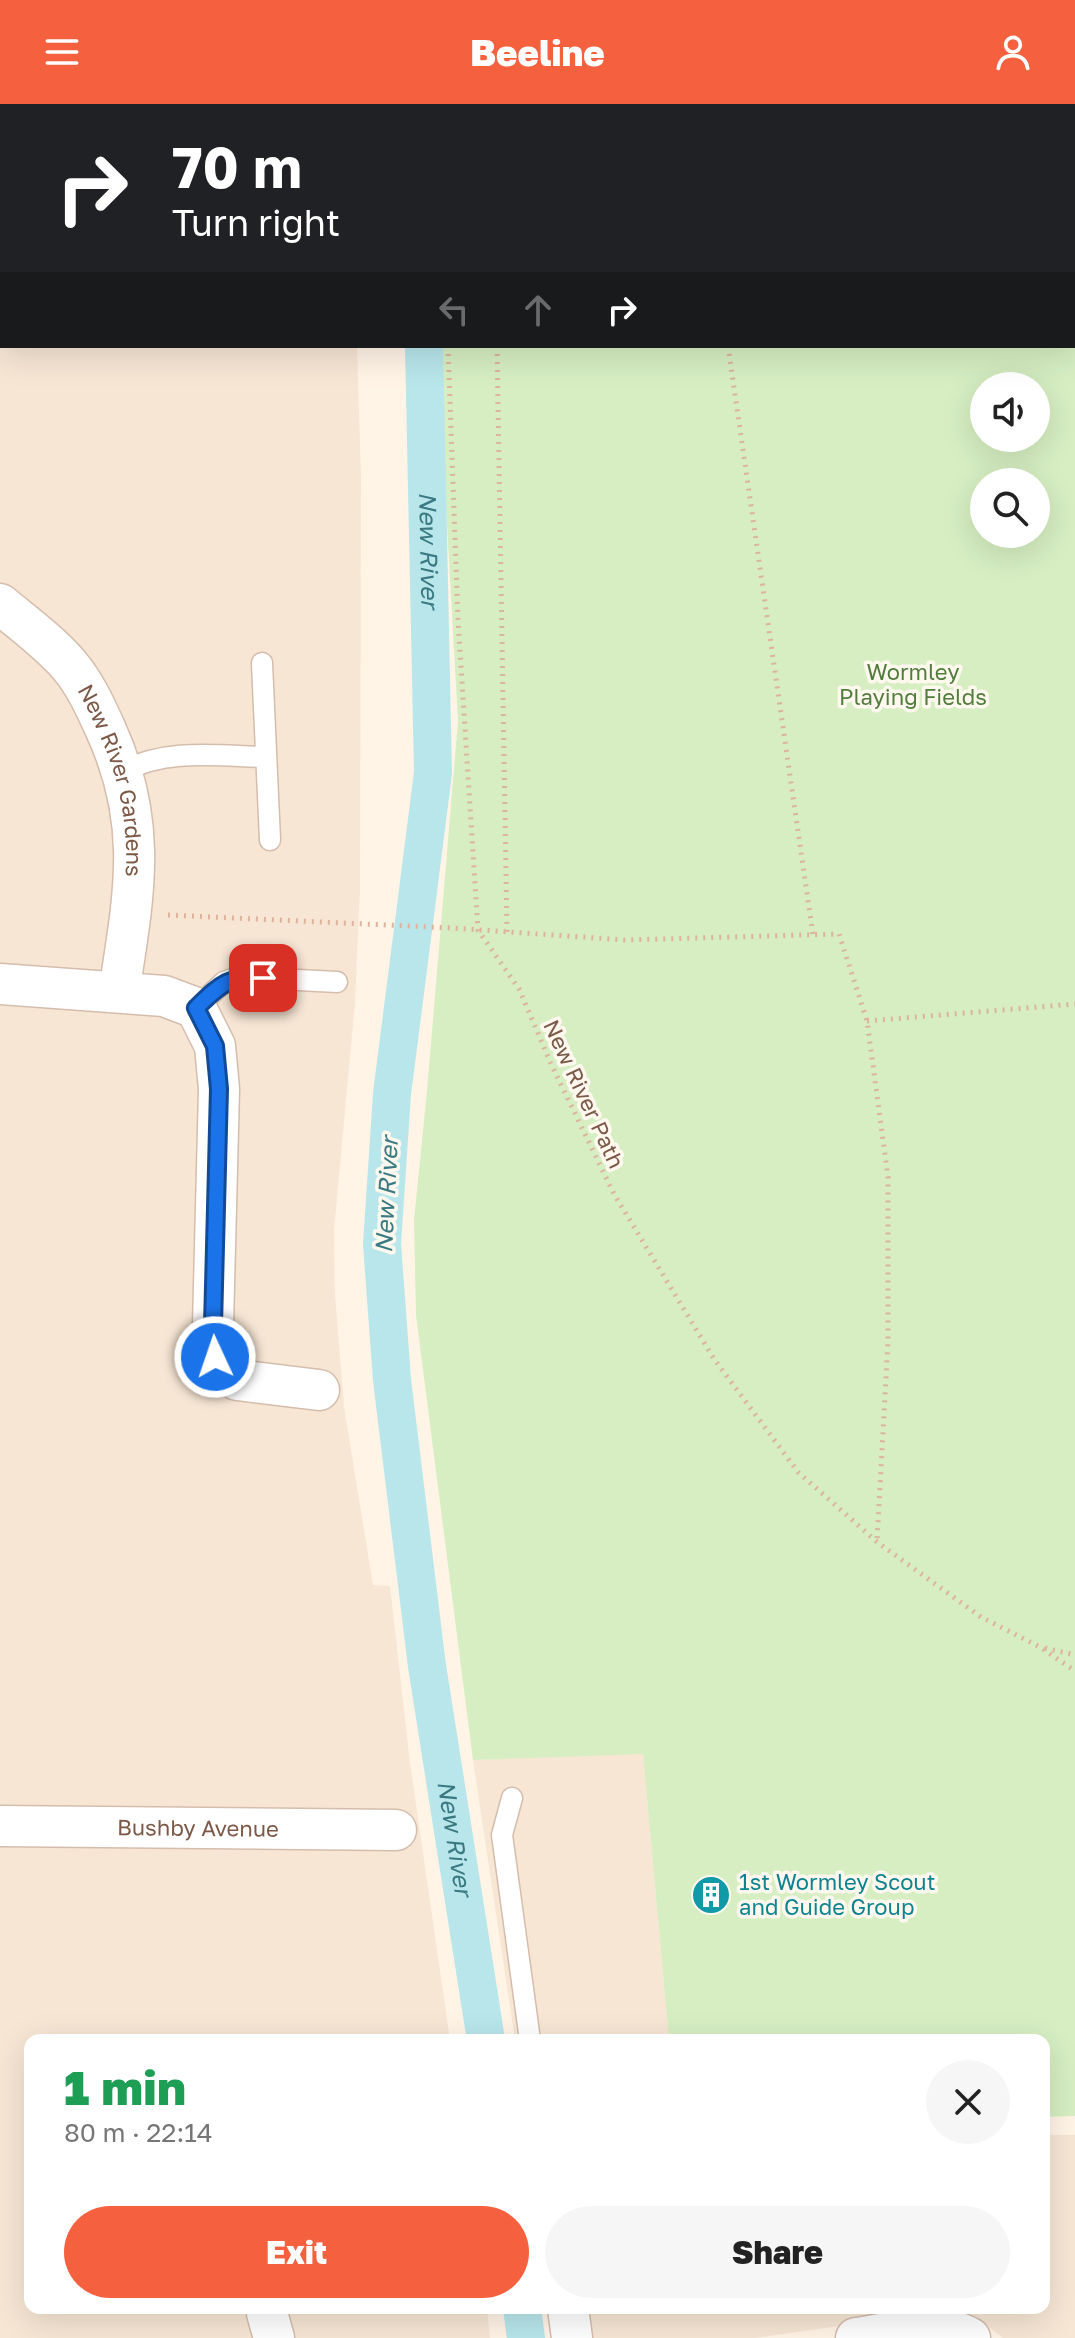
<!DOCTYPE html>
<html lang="en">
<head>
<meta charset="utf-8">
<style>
  :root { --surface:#fff; --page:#f6f6f6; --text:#222; --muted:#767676; --accent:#f5603f }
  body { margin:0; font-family:"Golos Text",sans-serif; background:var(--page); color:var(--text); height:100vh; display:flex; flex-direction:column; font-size:30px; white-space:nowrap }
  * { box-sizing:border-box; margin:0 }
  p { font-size:26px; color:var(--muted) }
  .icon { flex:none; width:44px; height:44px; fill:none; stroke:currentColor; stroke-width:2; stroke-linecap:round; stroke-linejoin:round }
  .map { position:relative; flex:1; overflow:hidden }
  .side { position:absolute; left:24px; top:1930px; width:1026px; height:280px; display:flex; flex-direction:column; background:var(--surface); border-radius:16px; box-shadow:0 8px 32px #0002 }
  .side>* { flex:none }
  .guide { position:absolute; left:0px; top:0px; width:1076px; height:244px; box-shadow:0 8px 32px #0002; background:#202124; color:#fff; overflow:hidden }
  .fabs { position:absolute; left:970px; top:268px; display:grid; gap:16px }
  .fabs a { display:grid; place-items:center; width:80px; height:80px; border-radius:50%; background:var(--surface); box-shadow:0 8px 32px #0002; font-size:40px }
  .pin { position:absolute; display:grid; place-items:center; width:68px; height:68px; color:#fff; margin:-34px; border-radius:16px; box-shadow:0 4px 12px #0006 }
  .me { position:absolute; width:88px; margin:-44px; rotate:357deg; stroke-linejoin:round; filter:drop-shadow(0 0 6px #0008) }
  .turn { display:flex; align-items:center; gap:28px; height:168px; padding:0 40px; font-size:36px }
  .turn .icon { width:104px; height:104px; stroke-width:2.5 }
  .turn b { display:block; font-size:56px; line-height:68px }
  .lanes { display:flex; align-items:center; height:76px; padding:0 40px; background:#0003; justify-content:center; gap:40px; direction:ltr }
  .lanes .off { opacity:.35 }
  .round { display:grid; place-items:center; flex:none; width:84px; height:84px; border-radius:42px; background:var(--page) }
  .summary { display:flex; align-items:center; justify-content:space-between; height:136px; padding:0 40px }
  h1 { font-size:48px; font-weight:800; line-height:60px; color:#1e9e55 }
  .primary-button { display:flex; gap:16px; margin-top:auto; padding:16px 40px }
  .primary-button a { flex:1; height:92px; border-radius:48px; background:var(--accent); color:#fff; font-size:32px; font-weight:800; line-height:92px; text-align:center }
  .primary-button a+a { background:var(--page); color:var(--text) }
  header { display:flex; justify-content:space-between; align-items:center; height:104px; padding:0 40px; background:var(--accent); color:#fff; font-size:36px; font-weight:800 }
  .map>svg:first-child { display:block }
  .residential { fill:#f7e6d4 }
  .green { fill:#d6eec2; fill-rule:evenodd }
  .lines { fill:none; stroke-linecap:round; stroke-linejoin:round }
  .canal { stroke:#b8e6eb; stroke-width:38 }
  .service-casing { stroke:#d5bdad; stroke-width:23 }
  .minor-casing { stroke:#d5bdad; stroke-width:43 }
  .path { stroke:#ddb39d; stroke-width:5; stroke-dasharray:2 6; stroke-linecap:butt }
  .service { stroke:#fff; stroke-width:20 }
  .minor { stroke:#fff; stroke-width:40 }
  .route-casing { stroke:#114b97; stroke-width:20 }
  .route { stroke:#1a73e8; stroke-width:14 }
  .labels { text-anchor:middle; stroke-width:7; stroke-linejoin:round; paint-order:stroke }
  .park-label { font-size:22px; fill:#517c3b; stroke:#fff8ef }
  .street-label { font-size:22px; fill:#7c5847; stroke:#fff8ef }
  .culture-label { font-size:22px; fill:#0d838f; stroke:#fff8ef; text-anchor:start }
  .water-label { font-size:24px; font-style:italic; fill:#397982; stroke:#fff8ef }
</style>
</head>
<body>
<header><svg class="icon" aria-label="menu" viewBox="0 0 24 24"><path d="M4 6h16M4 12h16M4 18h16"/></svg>Beeline<svg class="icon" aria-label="person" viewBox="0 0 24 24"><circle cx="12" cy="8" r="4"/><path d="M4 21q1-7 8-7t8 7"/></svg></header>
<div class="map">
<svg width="1075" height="2234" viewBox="0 0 1075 2234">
  <rect width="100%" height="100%" fill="#fff4e6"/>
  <!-- residential -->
  <path class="residential" d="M0 0H337V2H2V242H357L361 372 360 786 355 899 334 1126 335 1191 344 1303 373 1481 390 1482 410 1659 450 1936H30V2204H487L490 2234H0Z
    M643 1649 669 1936H515L473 1656Z
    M1044 2031H1075V2234H1003L964 2204H1044Z
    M589 2204H964L755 2234H593Z"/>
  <!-- green -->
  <path class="green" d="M425 0H1075V2012L1044 2013V1936H669L643 1650 473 1656 416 1211 414 1116 427 987 458 617 437 242H1074V2ZM984 282H1036V334H984ZM984 378H1036V430H984Z"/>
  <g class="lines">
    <!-- canal -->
    <g class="canal">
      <path d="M405 0 406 2"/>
      <path id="s1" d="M424 242 433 669 392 990 382 1140 392 1276 427 1562 486 1936"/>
      <path d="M522 2204 526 2234"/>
    </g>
    <!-- service casing -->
    <g class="service-casing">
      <path id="service" d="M262 559 270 736
        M124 667C167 644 218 652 266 653
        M196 904 224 878 238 873 337 878
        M512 1694 502 1731 530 1936"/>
    </g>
    <!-- minor casing -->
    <g class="minor-casing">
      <g id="minor">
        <path d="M168 0V2"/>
        <path id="s2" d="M0 500C23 519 49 538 69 561 85 580 95 602 105 624 149 719 134 790 119 888"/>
        <path d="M0 880 164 892 196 904 215 942 219 985 213 1221 215 1253 237 1276 319 1286"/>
        <path id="s3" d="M0 1722 396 1726"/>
        <path d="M269 2204 267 2209 274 2234"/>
        <path d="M568 2204 572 2234"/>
        <path d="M856 2234C892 2229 937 2215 970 2234"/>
      </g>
    </g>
    <!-- path -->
    <path class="path" d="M341 0V2
      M433 0V2
      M485 0V2
      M702 0V2
      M0 63H2
      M448 242 458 516 478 826 519 885 551 960 614 1090 714 1255 798 1368 877 1438 981 1513 1040 1543 1075 1567
      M497 242 507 828
      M728 242 813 831
      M168 811 452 824 625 836 839 830 867 917 888 1073V1238L877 1437
      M867 917 1075 900
      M1045 1544 1075 1551"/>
    <!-- service -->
    <use href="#service" class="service"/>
    <!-- minor -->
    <use href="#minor" class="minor"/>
  </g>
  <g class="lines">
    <!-- route casing -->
    <g class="route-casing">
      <path id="route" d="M215 1253 213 1221 219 985 215 942 196 904C221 880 228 872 263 874"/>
    </g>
    <!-- route -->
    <use href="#route" class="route"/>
  </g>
  <!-- icons -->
  <defs>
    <g id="building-disc" transform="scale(2)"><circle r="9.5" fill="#0f9aa8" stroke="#fff8ef"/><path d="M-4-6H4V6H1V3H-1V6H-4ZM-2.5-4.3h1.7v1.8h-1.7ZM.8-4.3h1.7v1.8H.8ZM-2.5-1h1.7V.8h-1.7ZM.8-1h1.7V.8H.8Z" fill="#fff"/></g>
  </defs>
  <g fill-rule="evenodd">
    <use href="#building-disc" x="711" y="1791"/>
  </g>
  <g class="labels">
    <!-- park labels -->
    <g class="park-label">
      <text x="913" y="576">Wormley<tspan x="913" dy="25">Playing Fields</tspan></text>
    </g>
    <!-- street labels -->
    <g class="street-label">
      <text dy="8" stroke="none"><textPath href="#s2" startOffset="218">New River Gardens</textPath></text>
      <text transform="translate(584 990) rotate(65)" y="8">New River Path</text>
      <text dy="8" stroke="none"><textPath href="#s3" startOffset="198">Bushby Avenue</textPath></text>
    </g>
    <!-- culture labels -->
    <g class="culture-label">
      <text x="739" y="1786">1st Wormley Scout<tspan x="739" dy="25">and Guide Group</tspan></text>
    </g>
    <!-- water labels -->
    <g class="water-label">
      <text dy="8" stroke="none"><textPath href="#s1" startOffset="204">New River</textPath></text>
      <text transform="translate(387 1091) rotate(-87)" y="8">New River</text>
      <text dy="8" stroke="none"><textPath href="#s1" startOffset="1500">New River</textPath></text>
    </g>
  </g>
</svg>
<div class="fabs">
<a><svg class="icon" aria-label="sound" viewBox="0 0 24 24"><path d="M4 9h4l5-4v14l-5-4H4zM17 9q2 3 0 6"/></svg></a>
<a><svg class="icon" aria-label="search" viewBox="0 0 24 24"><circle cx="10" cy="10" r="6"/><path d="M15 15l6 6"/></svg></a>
</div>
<div class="pin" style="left:263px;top:874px;background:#d93025"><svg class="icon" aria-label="arrive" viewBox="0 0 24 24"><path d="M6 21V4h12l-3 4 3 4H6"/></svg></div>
<svg class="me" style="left:215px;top:1253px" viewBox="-20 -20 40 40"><circle r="17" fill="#1a73e8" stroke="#fff" stroke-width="3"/><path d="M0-11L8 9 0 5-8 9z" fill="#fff"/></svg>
<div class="guide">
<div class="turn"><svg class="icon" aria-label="right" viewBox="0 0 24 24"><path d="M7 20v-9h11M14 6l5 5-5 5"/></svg><div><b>70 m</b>Turn right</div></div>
<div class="lanes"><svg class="icon off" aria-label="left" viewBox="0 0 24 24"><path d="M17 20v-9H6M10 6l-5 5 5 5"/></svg><svg class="icon off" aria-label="ahead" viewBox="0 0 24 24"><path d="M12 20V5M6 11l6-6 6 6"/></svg><svg class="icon" aria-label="right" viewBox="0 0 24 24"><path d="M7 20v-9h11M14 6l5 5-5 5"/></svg></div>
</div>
<section class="side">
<div class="summary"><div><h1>1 min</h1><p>80 m · 22:14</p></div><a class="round"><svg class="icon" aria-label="close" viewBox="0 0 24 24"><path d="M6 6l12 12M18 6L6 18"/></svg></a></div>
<div class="primary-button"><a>Exit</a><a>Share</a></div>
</section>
</div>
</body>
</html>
